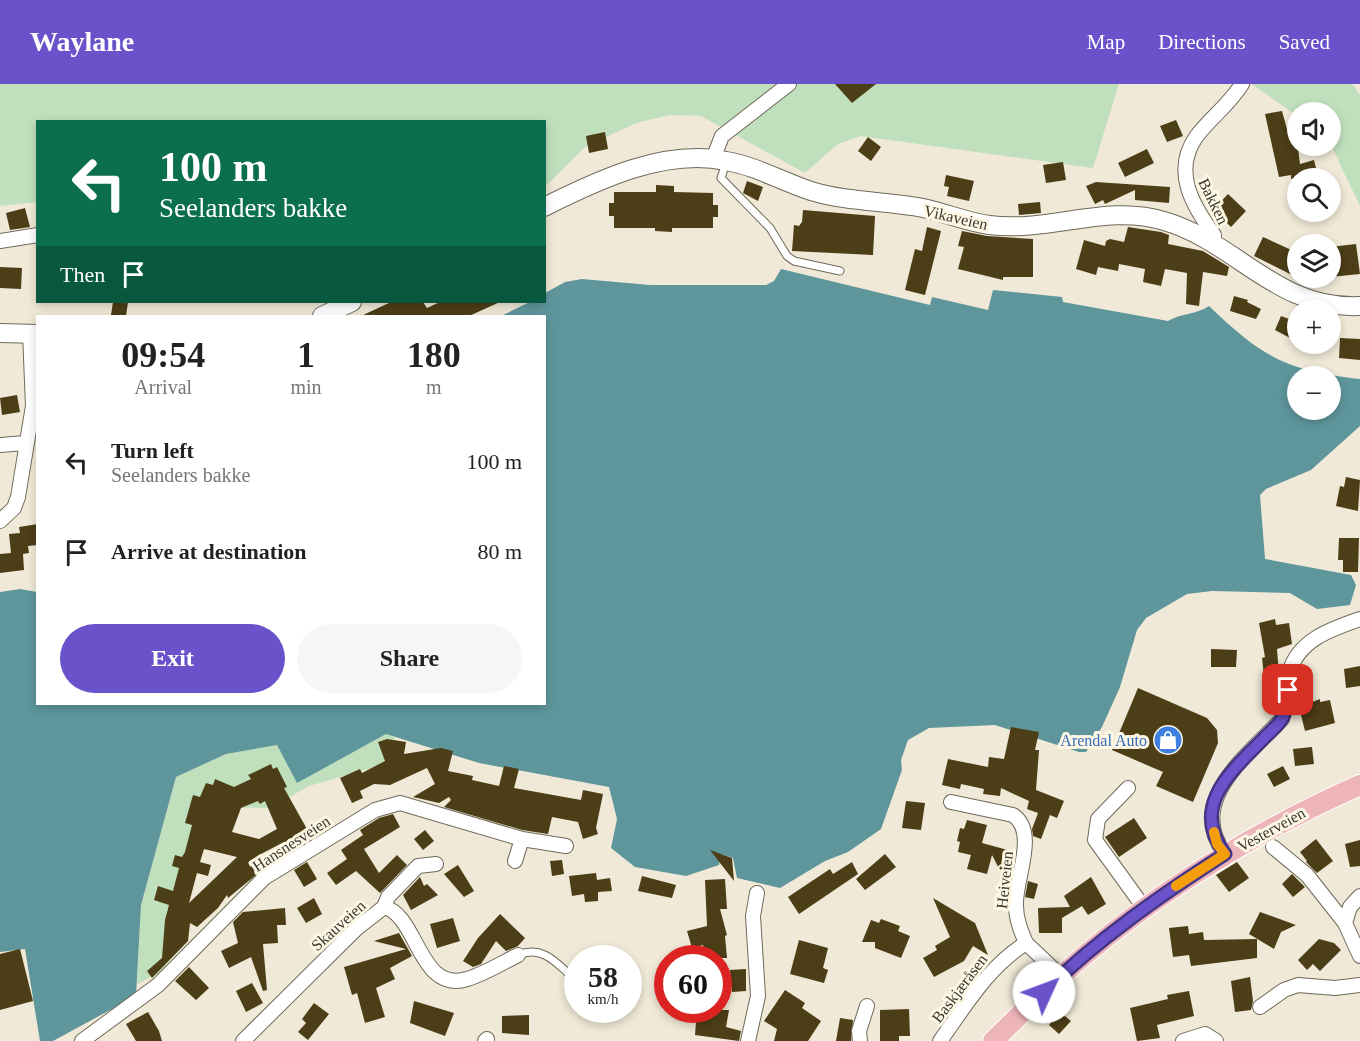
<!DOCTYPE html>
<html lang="en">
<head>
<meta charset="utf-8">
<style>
  :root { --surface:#fff; --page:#f6f6f6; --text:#222; --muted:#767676; --accent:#6a52cb }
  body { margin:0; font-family:"Times New Roman",serif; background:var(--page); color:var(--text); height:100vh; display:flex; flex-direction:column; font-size:22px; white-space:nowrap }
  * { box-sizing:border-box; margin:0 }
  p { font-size:20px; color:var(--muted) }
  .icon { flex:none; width:33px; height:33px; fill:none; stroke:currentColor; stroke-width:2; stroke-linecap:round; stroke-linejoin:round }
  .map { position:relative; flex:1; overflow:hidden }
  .details { position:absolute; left:36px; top:231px; width:510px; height:390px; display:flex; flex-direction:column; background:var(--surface); border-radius:0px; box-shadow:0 3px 9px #0003 }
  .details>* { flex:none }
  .banner { position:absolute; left:36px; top:36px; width:510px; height:183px; border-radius:0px; box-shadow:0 3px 9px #0003; background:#0b6e4f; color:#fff; overflow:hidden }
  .tools { position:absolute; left:1287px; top:18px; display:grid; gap:12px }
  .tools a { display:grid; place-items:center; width:54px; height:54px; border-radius:50%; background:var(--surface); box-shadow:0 3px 9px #0003; font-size:30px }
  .speed { position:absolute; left:564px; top:861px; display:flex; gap:12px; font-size:30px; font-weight:700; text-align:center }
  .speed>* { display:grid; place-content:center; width:78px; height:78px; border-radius:50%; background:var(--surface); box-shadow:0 3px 9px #0003; line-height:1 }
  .speed small { font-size:15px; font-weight:400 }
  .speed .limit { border:9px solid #d22; background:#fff; color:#111 }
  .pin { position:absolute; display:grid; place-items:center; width:51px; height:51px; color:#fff; margin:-26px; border-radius:12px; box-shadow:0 3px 9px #0006 }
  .me { position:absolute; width:66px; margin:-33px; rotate:47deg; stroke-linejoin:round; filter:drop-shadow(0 0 4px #0008) }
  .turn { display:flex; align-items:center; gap:21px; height:126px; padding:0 24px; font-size:27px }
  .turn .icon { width:78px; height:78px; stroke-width:2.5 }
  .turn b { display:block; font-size:42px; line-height:51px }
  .then { display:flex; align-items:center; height:57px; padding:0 24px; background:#0003; gap:12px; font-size:22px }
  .eta { display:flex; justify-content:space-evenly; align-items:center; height:102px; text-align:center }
  .eta b { font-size:36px; font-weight:800; line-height:42px }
  .action { display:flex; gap:12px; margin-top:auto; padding:12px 24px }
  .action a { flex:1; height:69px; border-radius:36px; background:var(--accent); color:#fff; font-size:24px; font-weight:800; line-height:69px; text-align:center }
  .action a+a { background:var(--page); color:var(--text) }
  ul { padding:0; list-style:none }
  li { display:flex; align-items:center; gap:18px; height:90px; padding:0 24px }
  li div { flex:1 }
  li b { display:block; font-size:22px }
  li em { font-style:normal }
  header { display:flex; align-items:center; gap:36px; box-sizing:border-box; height:84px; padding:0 30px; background:var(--accent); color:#fff }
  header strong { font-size:28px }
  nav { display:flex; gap:33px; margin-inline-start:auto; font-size:21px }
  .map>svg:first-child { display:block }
  .green { fill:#c0e0bd }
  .water { fill:#5e969c; fill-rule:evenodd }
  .building { fill:#4c3e16; fill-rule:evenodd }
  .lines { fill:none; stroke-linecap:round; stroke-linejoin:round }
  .lane-casing { stroke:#6f695a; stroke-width:9 }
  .street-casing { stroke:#6f695a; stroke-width:16 }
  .secondary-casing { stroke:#6f695a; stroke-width:20 }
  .primary-casing { stroke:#fff; stroke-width:22 }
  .lane { stroke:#fff; stroke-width:7 }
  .street { stroke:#fff; stroke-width:14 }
  .secondary { stroke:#fff; stroke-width:18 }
  .primary { stroke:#edb5ba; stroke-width:20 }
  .route-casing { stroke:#453584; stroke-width:15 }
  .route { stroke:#6a52cb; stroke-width:10 }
  .slow { stroke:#f59e0b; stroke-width:10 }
  .labels { text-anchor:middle; stroke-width:6; stroke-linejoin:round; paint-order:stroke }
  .street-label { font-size:16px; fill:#39372f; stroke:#fdf7e4 }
  .shop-label { font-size:16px; fill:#366cbe; stroke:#fdf7e4; text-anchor:end }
</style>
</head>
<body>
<header>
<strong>Waylane</strong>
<nav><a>Map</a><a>Directions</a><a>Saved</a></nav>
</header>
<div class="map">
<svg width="1360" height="957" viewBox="0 0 1360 957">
  <rect width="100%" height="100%" fill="#f0e9d7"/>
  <!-- green -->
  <path class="green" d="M0 0H1119L1093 84 861 52 838 60 805 89 701 32 670 31 636 39 585 63 545 103 544 38H38L37 118 0 122Z
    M1252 0H1352L1360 11V122L1331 61 1330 28H1298L1297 32Z
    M386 650 395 653 382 681 309 702 270 724 213 723 184 784 165 886 137 900 141 821 176 693 226 670 277 661 297 698Z"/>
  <!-- water -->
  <path class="water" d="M781 185 930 221 932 213 988 226 993 206 1062 213 1063 218 1168 237C1184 228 1193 232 1209 222 1262 273 1287 287 1360 295V342L1311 386 1266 405 1260 411 1265 475 1351 491 1356 501 1350 521 1317 525 1290 509 1212 507 1187 510 1146 534 1137 546 1120 603 1102 643 1086 668H1079L995 641 929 644 908 656 901 676 902 686 881 745 848 768 825 777 780 804 737 794 733 774 721 770 719 781 686 792 635 783 611 764 617 735 609 703 479 679 386 650 297 699 277 661 226 670 176 693 141 821 136 912 53 957H40L25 865 0 868V508L20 505 37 508 38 620H544V232H501L530 218H544L545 209 565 198 582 195 650 201H766L774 197ZM1298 292H1330V326H1298Z"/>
  <!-- building -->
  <path class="building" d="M835 0H876L852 19Z
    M1282 27 1290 56H1297L1300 80 1314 76 1317 88 1291 95V91L1279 93 1265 30Z
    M1176 36 1183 52 1167 58 1160 42Z
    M605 48 608 65 589 69 586 52Z
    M868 53 881 63 871 77 858 67Z
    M1147 65 1154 79 1125 93 1118 79Z
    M1063 78 1066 96 1046 99 1043 81Z
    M946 91 974 97 969 117 947 112 949 103 944 102Z
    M747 97 763 103 758 117 743 109Z
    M1096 98 1170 103 1169 119 1135 116V106L1105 120 1103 116 1095 120 1086 102Z
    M656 101 674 102V108L713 109V121H718V133H713V144H672V148L655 147V144H614V132H609V119H614V108H656Z
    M1228 110 1246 127 1231 143 1213 126Z
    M1040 118 1041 129 1019 131 1018 120Z
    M25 124 30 143 10 146 6 129Z
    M803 126 875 132 873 171 792 167 794 141 799 142 802 138Z
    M927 143 941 147 925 211 905 206 915 165 922 167Z
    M1128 143 1161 148 1169 151 1168 160 1203 167 1229 183 1227 192 1203 188 1199 222 1186 220 1187 189 1165 185 1161 202 1143 198 1145 185 1119 180 1118 187 1098 183 1096 191 1076 185 1084 156 1105 162 1106 157 1110 155 1124 158Z
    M962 147 987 152 1033 155V193H1003V196L958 185 964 163 958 162Z
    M1263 153 1298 169V194L1254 172Z
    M1356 160 1360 190 1330 193V163Z
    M0 183 22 184 21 205 0 204Z
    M1234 212 1248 216 1247 218 1261 225 1256 235 1230 227Z
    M113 218H128L126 232 111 231Z
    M391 218H423L427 224 440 218H500L469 232H361Z
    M1281 232 1297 238 1290 254 1275 246Z
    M1340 254 1360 255V276L1339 274Z
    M17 311 20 328 2 331 0 314Z
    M1346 393 1360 396 1358 427 1336 422 1340 402 1344 403Z
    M38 440V461L28 462 29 469 23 470 24 486 0 489V470L11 469 9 450 20 449 19 443Z
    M1339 454H1359L1358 488H1343V476H1338Z
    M1275 535 1276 541 1289 539 1292 560 1277 565 1279 590 1264 592 1262 574 1265 573 1259 539Z
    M1211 565 1237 566 1236 583H1211Z
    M1360 582V602L1346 604 1344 585Z
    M1138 604 1207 634 1217 646 1218 659 1193 718 1156 702 1163 688 1112 666Z
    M1320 615V618L1330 616 1335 639 1305 647 1299 623Z
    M1011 643 1039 648 1035 666H1039L1036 706 1064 717 1057 734 1050 731 1041 755 1033 752 1032 745 1038 729 1027 725 1029 717 1001 704 1000 712 983 710 984 705 961 700 960 705 942 701 948 675 988 683 989 673 1004 675Z
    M387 655 406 658 404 670 441 664 453 667 448 687 473 692 472 696 499 702 504 682 519 685 514 704 581 716 583 706 603 710 596 744 598 750 583 755 578 738 552 733 548 750 522 746 444 723 451 716 449 713 439 719 413 713 435 700 427 684 390 701 374 700 360 707 363 714 352 719 340 694 360 685 362 689 385 677 378 658Z
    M1312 663 1314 680 1295 682 1293 665Z
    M271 680 273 685 277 683 287 703 284 704 312 754 290 768 284 758 259 771 267 782 228 814 227 811 218 824 197 843 190 839 188 857 152 894 147 887 162 874 165 836 169 821 154 816 158 802 173 807 179 784 172 782 175 771 182 773 185 768 192 741 185 739 193 711 200 713 206 699 213 701 215 695 234 703 251 695 248 691ZM258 717 260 720 265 717 277 745 259 755 232 748 241 724ZM204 765 237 773 189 819 197 789 208 792 211 781 200 778Z
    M1283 682 1290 695 1274 703 1267 690Z
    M906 717 925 719 921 746 902 744Z
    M393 730 400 743 364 765 379 789 397 771 407 781 380 809 356 787 336 801 327 789 347 775 341 766 363 751 360 746 379 734Z
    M1134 734 1147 754 1119 773 1105 753Z
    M967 736 987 741 982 759 1015 768 1009 804 992 771 987 790 967 785 971 771 958 768 960 758 957 757 960 744 964 745Z
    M425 746 434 757 423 766 414 755Z
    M1316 755 1333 777 1317 789 1306 778 1307 777 1300 768Z
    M1360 756V782L1350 783 1345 760Z
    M710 766 732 774 734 797Z
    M885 770 896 783 865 806 856 795Z
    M562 776 564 790 552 792 550 777Z
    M307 778 317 795 304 803 294 786Z
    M852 778 858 790 799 830 788 813 830 785 833 790Z
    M1237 778 1249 794 1229 808 1216 791Z
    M458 781 474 807 464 813 444 790Z
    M596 789 597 796 610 794 612 807 598 808V817L585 818 584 810 572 812 569 792Z
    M1292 790 1305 803 1293 813 1282 800Z
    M642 792 676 801 672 814 638 807Z
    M420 793 424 802 427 800 438 811 411 826 403 811Z
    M1091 793 1106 820 1088 831 1082 822 1062 834V849H1039L1038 824 1070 823 1064 812Z
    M725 795 727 825H720L727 851 725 852 727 874H706L703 861 692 864 687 847 707 842 705 796Z
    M1028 797 1038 800 1034 815 1025 813Z
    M314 814 322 830 306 839 297 824Z
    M933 814 975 839 988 871 973 862 964 877 934 893 923 874 937 866 935 862 950 853Z
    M285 824 286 841H277L278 859 263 860 267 906 263 907 251 873 229 884 221 867 238 859 233 838 243 828Z
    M1260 828 1296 841 1281 848 1274 865 1249 850Z
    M500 830 525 854 518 862 506 867 496 857 481 880 473 883 463 877 478 854Z
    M453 834 460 857 437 864 430 840Z
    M881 835 900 842 898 847 910 852 901 874 875 864V858H862L871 836 879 839Z
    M1188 842 1189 850 1203 848 1204 856 1257 855V874L1191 882 1189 871 1173 873 1169 844Z
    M399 849 412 872 390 884 395 895 376 904 385 933 365 939 357 909 352 911 344 883 406 865 374 857Z
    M1319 855 1334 859 1341 866 1320 887 1313 880 1307 886 1298 876Z
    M799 856 828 864 823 884 828 886 824 899 790 890Z
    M20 865 33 917 0 926V870Z
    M189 883 209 904 196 916 175 897Z
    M746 885V907L732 908 730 886Z
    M1250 893 1253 917 1251 926 1235 928 1231 897Z
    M252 899 263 919 246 928 236 907Z
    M785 906 805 919 802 924 821 937 808 957H774L777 945 764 937Z
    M1189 907 1194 932 1157 941 1160 954 1137 957 1130 924 1168 915 1167 911Z
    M414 917 454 929 445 952 410 939Z
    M314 919 329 930 308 956 298 948 306 939 302 935Z
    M909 925 910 952H899V957H880V926Z
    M697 926H729L726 943 741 947 739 957 695 951Z
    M148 928 159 947 162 957H136L126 940Z
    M1060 928 1071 937 1059 950 1049 941Z
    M529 931V951L502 949V932Z
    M840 934 853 936 851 957H836Z"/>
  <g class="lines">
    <!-- lane casing -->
    <g class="lane-casing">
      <path id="lane" d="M726 79 721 94 770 144 787 172 794 177 840 187
        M518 871C540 862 553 875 568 889"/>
    </g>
    <!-- street casing -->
    <g class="street-casing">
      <path id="street" d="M713 75 722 52 789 0
        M0 157 38 151
        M1213 160 1214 151C1193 122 1172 88 1196 53 1210 34 1229 21 1242 0
        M0 361 25 359
        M0 437 14 424 18 413 33 322 30 249
        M1128 704 1098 735 1095 756 1145 825
        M951 718 1013 731C1039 748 1014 798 1016 822 1016 835 1021 847 1026 859
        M1273 763 1307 791 1345 839
        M1225 770C1185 717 1248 671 1282 635 1287 620 1285 604 1289 589 1298 556 1331 545 1360 535
        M515 777 522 755
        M1360 812 1350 823 1345 839 1360 872
        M384 823 388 813 418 782 436 780
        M1260 923 1284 906 1298 901 1335 904 1360 901
        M82 957 158 901 264 794 375 726 400 719 522 755 566 762
        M243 957 356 845 384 823C418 831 419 910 467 895 484 890 502 879 518 871
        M485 957 487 955
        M748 957 758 912 753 832 757 809
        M860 957 859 947 867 922
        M940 957C966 921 988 883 1026 859L1061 892
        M1183 957 1205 950 1216 957"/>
    </g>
    <!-- secondary casing -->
    <g class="secondary-casing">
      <path id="secondary" d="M544 123C598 96 665 64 726 77 756 82 783 98 811 107 847 118 887 117 923 124 946 129 967 138 989 141 1051 149 1106 119 1164 137 1237 158 1276 226 1360 222
        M322 232 352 218
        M0 249 38 250"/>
    </g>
    <!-- primary casing -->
    <g class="primary-casing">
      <path id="primary" d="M993 957C1016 935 1038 912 1062 891 1150 812 1252 749 1360 701"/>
    </g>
    <!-- lane -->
    <use href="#lane" class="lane"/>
    <!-- street -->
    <use href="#street" class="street"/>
    <!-- secondary -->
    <use href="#secondary" class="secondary"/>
    <!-- primary -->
    <use href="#primary" class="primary"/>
  </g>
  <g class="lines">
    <!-- route casing -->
    <g class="route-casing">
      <path id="route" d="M1044 908C1098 855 1161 811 1225 770 1189 722 1232 687 1264 654 1270 648 1279 641 1283 633 1287 625 1287 615 1288 606"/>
    </g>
    <!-- route -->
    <use href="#route" class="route"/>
    <!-- slow -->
    <path class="slow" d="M1176 802 1225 770 1217 760 1214 748"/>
  </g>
  <!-- icons -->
  <defs>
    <g id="shop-disc" transform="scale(1.5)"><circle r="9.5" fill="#3f7fe0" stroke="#fdf7e4"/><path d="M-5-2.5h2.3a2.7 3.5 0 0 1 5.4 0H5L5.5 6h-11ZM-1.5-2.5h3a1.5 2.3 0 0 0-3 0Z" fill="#fff"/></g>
  </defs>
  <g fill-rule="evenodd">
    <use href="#shop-disc" x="1168" y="656"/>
  </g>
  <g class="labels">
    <!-- street labels -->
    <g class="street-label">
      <text transform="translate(1214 117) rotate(64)" y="6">Bakken</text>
      <text transform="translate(956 133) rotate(13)" y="6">Vikaveien</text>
      <text transform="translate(1271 745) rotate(-29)" y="6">Vesterveien</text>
      <text transform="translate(291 759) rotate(-33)" y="6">Hansnesveien</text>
      <text transform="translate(1004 796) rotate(-84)" y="6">Heiveien</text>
      <text transform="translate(338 841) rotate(-42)" y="6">Skauveien</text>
      <text transform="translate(959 904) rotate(-53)" y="6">Baskjæråsen</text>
    </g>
    <!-- shop labels -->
    <g class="shop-label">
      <text x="1147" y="662">Arendal Auto</text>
    </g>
  </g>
</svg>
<div class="tools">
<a><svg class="icon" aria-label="sound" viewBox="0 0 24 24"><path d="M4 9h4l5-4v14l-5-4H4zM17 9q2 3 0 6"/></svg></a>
<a><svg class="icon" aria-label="search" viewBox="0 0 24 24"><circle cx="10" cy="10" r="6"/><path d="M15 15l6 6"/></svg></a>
<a><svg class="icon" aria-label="layers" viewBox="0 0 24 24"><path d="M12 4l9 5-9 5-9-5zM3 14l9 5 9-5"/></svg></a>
<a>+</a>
<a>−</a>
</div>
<div class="speed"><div>58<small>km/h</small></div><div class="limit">60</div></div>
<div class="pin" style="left:1288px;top:606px;background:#d93025"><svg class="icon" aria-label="arrive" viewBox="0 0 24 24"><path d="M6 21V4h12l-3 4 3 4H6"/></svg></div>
<svg class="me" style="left:1044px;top:908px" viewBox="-20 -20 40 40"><circle r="19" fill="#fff"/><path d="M0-13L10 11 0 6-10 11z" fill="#6a52cb"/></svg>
<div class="banner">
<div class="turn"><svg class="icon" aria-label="left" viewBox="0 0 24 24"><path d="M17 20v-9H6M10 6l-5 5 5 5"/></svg><div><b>100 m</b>Seelanders bakke</div></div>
<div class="then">Then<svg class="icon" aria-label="arrive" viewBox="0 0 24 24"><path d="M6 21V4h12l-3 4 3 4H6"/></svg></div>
</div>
<section class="details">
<div class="eta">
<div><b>09:54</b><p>Arrival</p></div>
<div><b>1</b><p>min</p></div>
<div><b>180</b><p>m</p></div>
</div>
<ul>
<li><svg class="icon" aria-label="left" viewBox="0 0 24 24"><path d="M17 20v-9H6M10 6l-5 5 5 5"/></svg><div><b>Turn left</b><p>Seelanders bakke</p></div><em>100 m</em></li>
<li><svg class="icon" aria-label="arrive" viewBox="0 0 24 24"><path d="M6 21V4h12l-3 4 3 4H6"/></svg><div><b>Arrive at destination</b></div><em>80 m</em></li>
</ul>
<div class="action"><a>Exit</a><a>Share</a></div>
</section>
</div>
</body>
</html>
